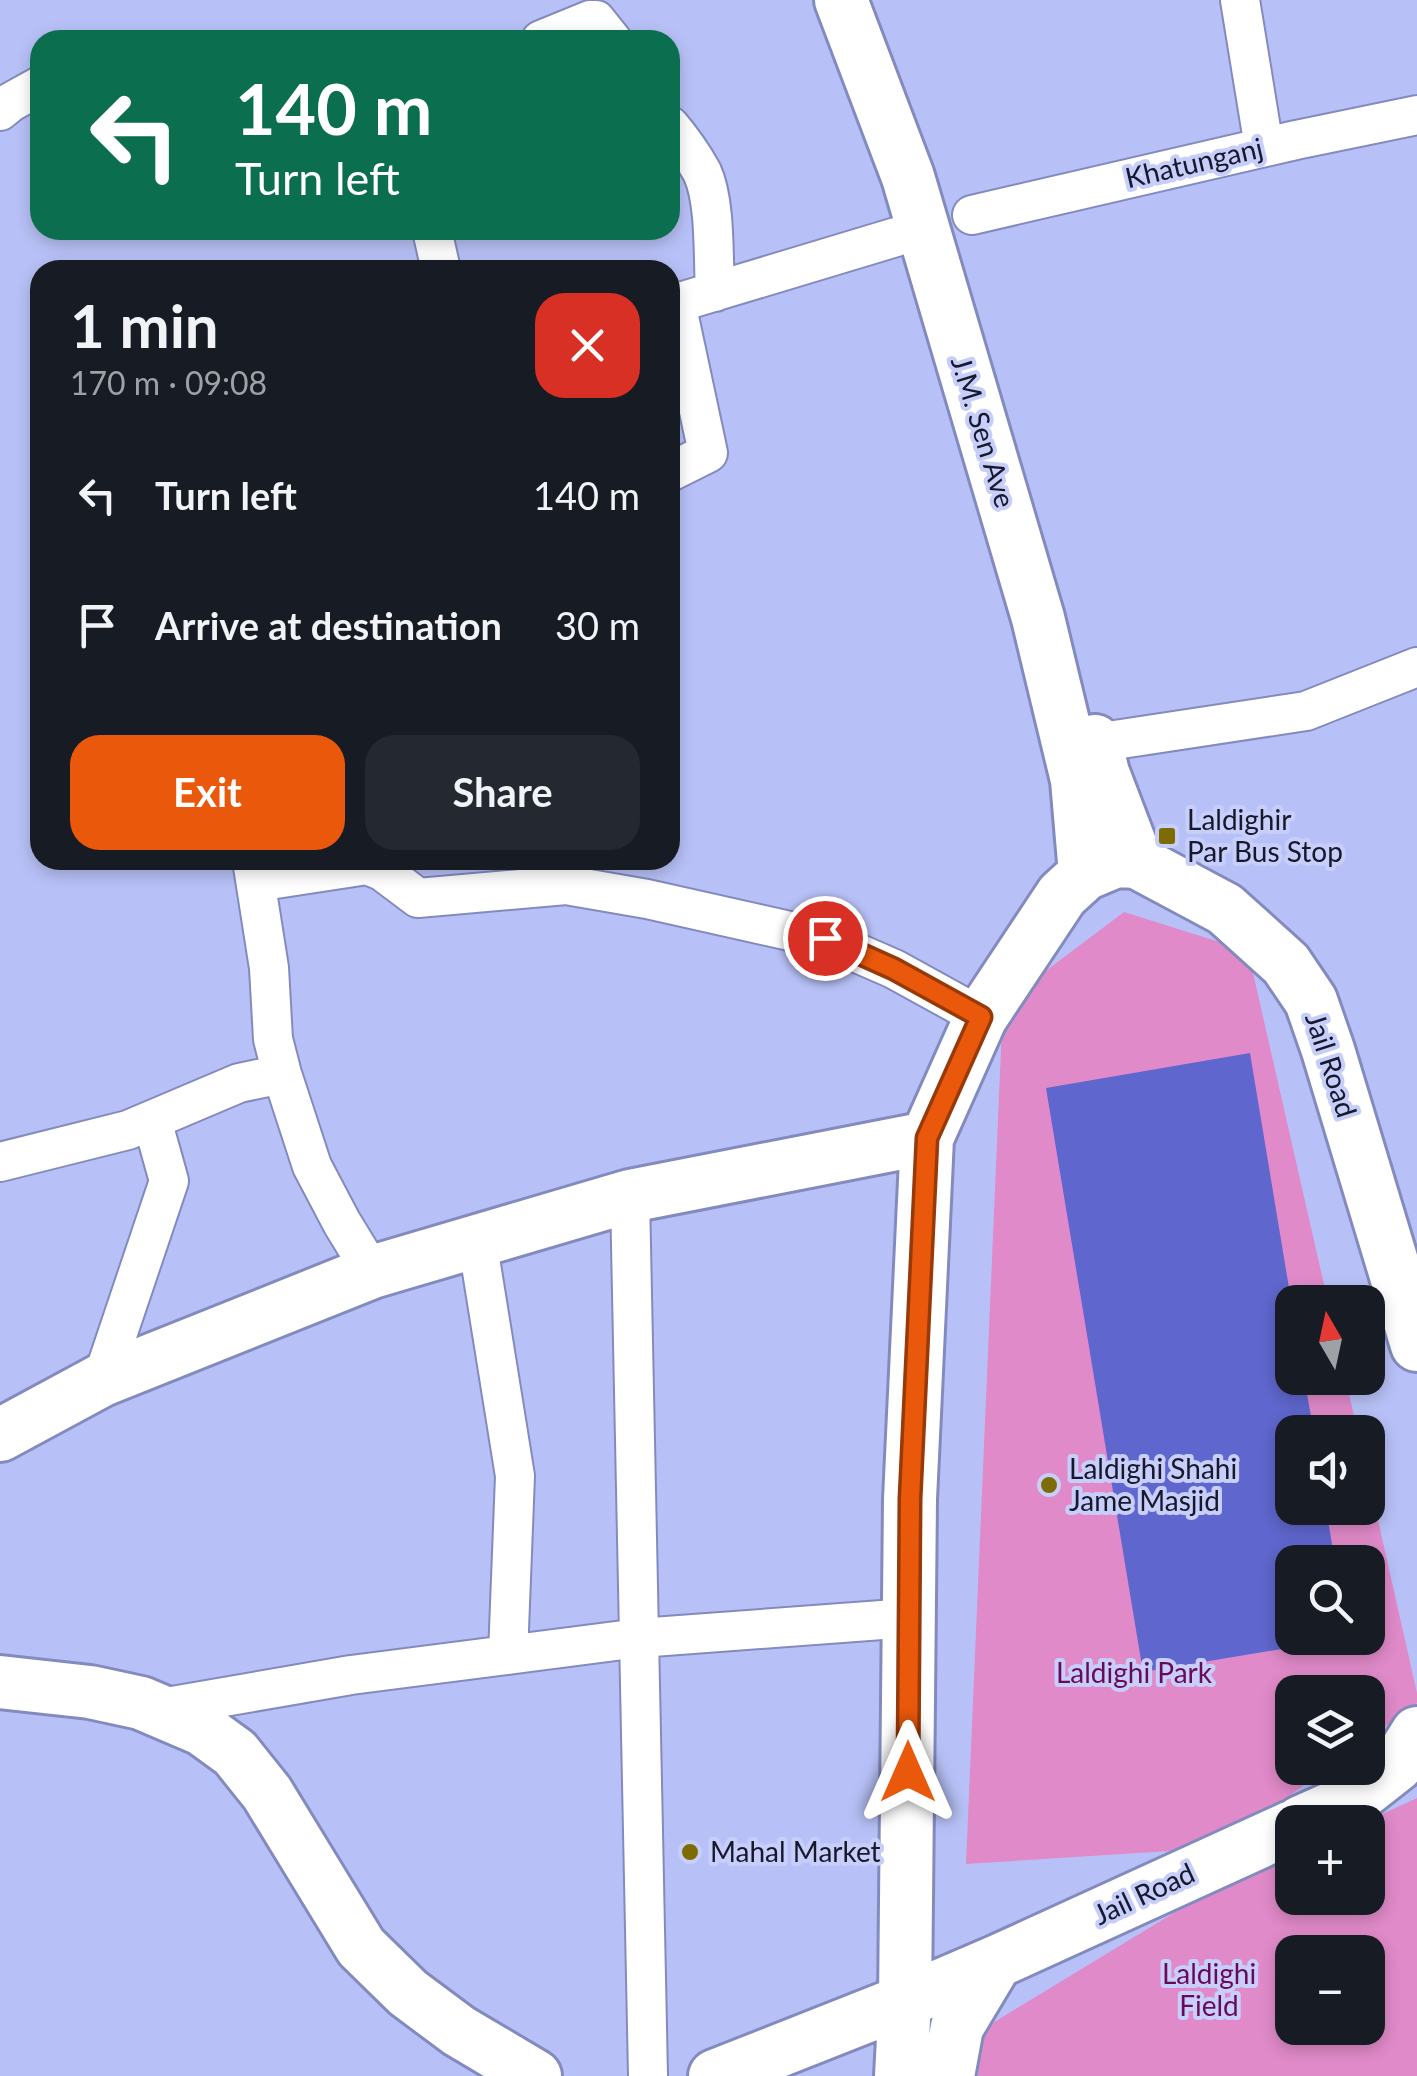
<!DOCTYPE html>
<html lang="en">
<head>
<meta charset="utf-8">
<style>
  :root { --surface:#171b24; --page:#242831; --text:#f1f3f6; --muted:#9ea1a6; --accent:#ea580c }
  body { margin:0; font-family:Lato,sans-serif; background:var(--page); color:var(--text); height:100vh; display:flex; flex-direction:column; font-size:38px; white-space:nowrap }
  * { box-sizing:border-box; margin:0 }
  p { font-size:32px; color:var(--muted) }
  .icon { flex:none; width:55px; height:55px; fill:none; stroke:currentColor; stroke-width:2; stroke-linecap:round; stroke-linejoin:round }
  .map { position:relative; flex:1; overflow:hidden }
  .sheet { position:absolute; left:30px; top:260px; width:650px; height:610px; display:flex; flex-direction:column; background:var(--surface); border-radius:30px; box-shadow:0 5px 15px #0003 }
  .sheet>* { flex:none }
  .top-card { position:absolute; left:30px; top:30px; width:650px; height:210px; border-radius:30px; box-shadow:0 5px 15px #0003; background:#0b6e4f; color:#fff; overflow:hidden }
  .needle { width:65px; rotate:351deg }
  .controls { position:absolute; left:1275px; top:1285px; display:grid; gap:20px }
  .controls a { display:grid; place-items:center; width:110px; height:110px; border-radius:20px; background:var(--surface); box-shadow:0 5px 15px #0003; font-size:50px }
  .pin { position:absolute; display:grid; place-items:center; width:85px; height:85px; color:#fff; margin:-42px; border:5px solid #fff; border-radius:50%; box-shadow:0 2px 10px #0007 }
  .me { position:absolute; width:110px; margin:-55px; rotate:0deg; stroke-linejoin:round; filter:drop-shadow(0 0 8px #0008) }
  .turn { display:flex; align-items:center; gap:35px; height:210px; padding:0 40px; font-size:45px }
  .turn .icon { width:130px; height:130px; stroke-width:2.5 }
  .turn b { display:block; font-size:70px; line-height:85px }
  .round { display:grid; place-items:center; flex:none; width:105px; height:105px; border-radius:30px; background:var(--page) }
  .head { display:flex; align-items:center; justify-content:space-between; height:170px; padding:0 40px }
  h1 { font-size:60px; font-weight:700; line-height:75px }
  .primary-button { display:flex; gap:20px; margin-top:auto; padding:20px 40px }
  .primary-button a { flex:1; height:115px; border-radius:30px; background:var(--accent); color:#fff; font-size:40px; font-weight:700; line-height:115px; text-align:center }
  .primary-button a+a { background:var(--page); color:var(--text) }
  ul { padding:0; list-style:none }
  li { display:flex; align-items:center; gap:30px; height:130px; padding:0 40px }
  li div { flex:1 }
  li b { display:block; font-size:38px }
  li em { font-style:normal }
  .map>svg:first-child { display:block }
  .green { fill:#e08ac9; fill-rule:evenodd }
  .water { fill:#5f66cd }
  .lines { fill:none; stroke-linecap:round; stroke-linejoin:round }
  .minor-casing { stroke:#838bbe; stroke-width:42 }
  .secondary-casing { stroke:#838bbe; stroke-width:58 }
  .minor { stroke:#fff; stroke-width:38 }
  .secondary { stroke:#fff; stroke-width:52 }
  .route-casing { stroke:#983908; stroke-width:25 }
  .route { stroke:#ea580c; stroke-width:18 }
  .poi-dot { fill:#7d6b03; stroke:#c7cefa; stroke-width:4 }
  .labels { text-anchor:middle; stroke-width:8; stroke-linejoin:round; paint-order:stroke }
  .street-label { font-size:28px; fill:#16182c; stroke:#c7cefa }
  .poi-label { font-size:28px; fill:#16182c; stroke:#c7cefa; text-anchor:start }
  .park-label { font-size:28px; fill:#690958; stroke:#c7cefa }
</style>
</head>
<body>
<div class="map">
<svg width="1417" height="2076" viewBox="0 0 1417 2076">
  <rect width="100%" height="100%" fill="#b8c1f7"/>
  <!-- green -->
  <path class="green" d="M1124 912 1248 951 1328 1302H1292V1378H1345L1358 1432H1292V1508H1368V1476L1417 1693V1703L1368 1739V1692H1292V1768H1328L1217 1848 966 1864 1003 1003ZM1292 1562H1368V1638H1292Z
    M1417 1798V2076H978L981 2030 1177 1911 1292 1857V1898H1368V1822H1365ZM1292 1952H1368V2028H1292Z"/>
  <!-- water -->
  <path class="water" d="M1250 1053 1292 1306V1378H1304L1314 1432H1292V1508H1326L1335 1562H1292V1638H1348L1143 1672 1046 1088Z"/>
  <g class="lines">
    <!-- minor casing -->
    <g class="minor-casing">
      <path id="minor" d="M1240 0 1264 147
        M541 40 590 20H596L612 40
        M0 111 11 102 40 86
        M670 126C682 140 693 156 702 172 716 202 713 258 715 292
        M972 215 1296 140 1417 115
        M432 230 441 270
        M670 305 896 237
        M670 472 708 453 676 303
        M1095 743 1306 711 1417 667
        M252 860 269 968 273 1039 282 1074 312 1166 342 1223 372 1272
        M256 882 367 865 382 871 418 898 566 885 647 899 825 939 894 969 981 1017
        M0 1162 128 1130 239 1083 282 1074
        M630 1196 648 2076
        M477 1240 515 1476 508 1655
        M102 1380 169 1181 152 1120
        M155 1709 351 1675 639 1638 909 1618"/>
    </g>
    <!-- secondary casing -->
    <g class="secondary-casing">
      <path id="secondary" d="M841 0 908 177 1038 618 1077 780 1085 874
        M1095 741 1103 773 1137 862
        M0 1435 102 1380 372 1272 630 1196 927 1138
        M0 1682 90 1692 141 1703 202 1729 235 1753 267 1793 361 1947 408 1993 459 2031 535 2076
        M1301 1822 1355 1798 1397 1765 1417 1733
        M715 2076 905 2001 996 1962 1292 1827
        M901 2076 905 2001 910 1499 927 1138 981 1017 1062 895 1085 874 1116 861 1137 862 1225 909 1286 964 1311 1001 1328 1050 1417 1345
        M948 2076 957 2027 996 1962"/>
    </g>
    <!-- minor -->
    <use href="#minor" class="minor"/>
    <!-- secondary -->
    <use href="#secondary" class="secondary"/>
  </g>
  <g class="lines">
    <!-- route casing -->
    <g class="route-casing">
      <path id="route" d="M825 938 894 969 981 1017 927 1138 910 1499 908 1772"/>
    </g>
    <!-- route -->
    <use href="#route" class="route"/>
  </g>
  <!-- markers -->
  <g class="poi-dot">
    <rect x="1157" y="826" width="20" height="20" rx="5"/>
    <circle cx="1049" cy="1485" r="10"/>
    <circle cx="690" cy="1852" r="10"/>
  </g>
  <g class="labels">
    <!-- street labels -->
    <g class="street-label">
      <text transform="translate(1194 163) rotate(-13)" y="10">Khatunganj</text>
      <text transform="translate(983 432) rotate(73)" y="10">J.M. Sen Ave</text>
      <text transform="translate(1331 1065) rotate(72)" y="10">Jail Road</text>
      <text transform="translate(1144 1894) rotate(-25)" y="10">Jail Road</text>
    </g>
    <!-- poi labels -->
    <g class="poi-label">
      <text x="1187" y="830">Laldighir<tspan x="1187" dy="32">Par Bus Stop</tspan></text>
      <text x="1069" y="1479">Laldighi Shahi<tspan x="1069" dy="32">Jame Masjid</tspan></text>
      <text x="710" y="1862">Mahal Market</text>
    </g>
    <!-- park labels -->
    <g class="park-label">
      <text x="1134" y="1683">Laldighi Park</text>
      <text x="1209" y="1984">Laldighi<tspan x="1209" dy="32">Field</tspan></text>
    </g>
  </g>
</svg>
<div class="controls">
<a><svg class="needle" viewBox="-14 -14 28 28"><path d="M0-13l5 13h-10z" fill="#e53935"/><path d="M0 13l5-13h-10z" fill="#9ea1a6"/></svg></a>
<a><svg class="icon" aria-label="sound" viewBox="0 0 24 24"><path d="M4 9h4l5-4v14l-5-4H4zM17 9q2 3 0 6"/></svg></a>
<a><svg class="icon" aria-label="search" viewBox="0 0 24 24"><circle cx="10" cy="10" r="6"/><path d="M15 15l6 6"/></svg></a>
<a><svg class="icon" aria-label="layers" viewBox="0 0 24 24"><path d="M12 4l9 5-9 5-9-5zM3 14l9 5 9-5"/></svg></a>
<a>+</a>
<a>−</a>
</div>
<div class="pin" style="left:825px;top:938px;background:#d93025"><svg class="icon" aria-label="arrive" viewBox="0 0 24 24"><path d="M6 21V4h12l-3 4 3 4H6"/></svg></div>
<svg class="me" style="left:908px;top:1772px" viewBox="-20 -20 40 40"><path d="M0-17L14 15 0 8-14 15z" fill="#ea580c" stroke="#fff" stroke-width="4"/></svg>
<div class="top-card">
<div class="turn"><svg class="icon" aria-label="left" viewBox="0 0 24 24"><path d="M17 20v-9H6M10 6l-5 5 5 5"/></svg><div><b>140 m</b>Turn left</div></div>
</div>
<section class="sheet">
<div class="head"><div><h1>1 min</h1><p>170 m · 09:08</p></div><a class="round" style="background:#d93025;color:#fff"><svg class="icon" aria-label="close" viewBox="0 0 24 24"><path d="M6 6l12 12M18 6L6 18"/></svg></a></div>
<ul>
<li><svg class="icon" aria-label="left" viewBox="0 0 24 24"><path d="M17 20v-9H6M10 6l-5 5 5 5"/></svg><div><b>Turn left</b></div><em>140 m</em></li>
<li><svg class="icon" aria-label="arrive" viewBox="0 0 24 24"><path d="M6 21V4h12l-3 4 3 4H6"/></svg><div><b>Arrive at destination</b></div><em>30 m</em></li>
</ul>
<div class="primary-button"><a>Exit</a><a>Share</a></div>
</section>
</div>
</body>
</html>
